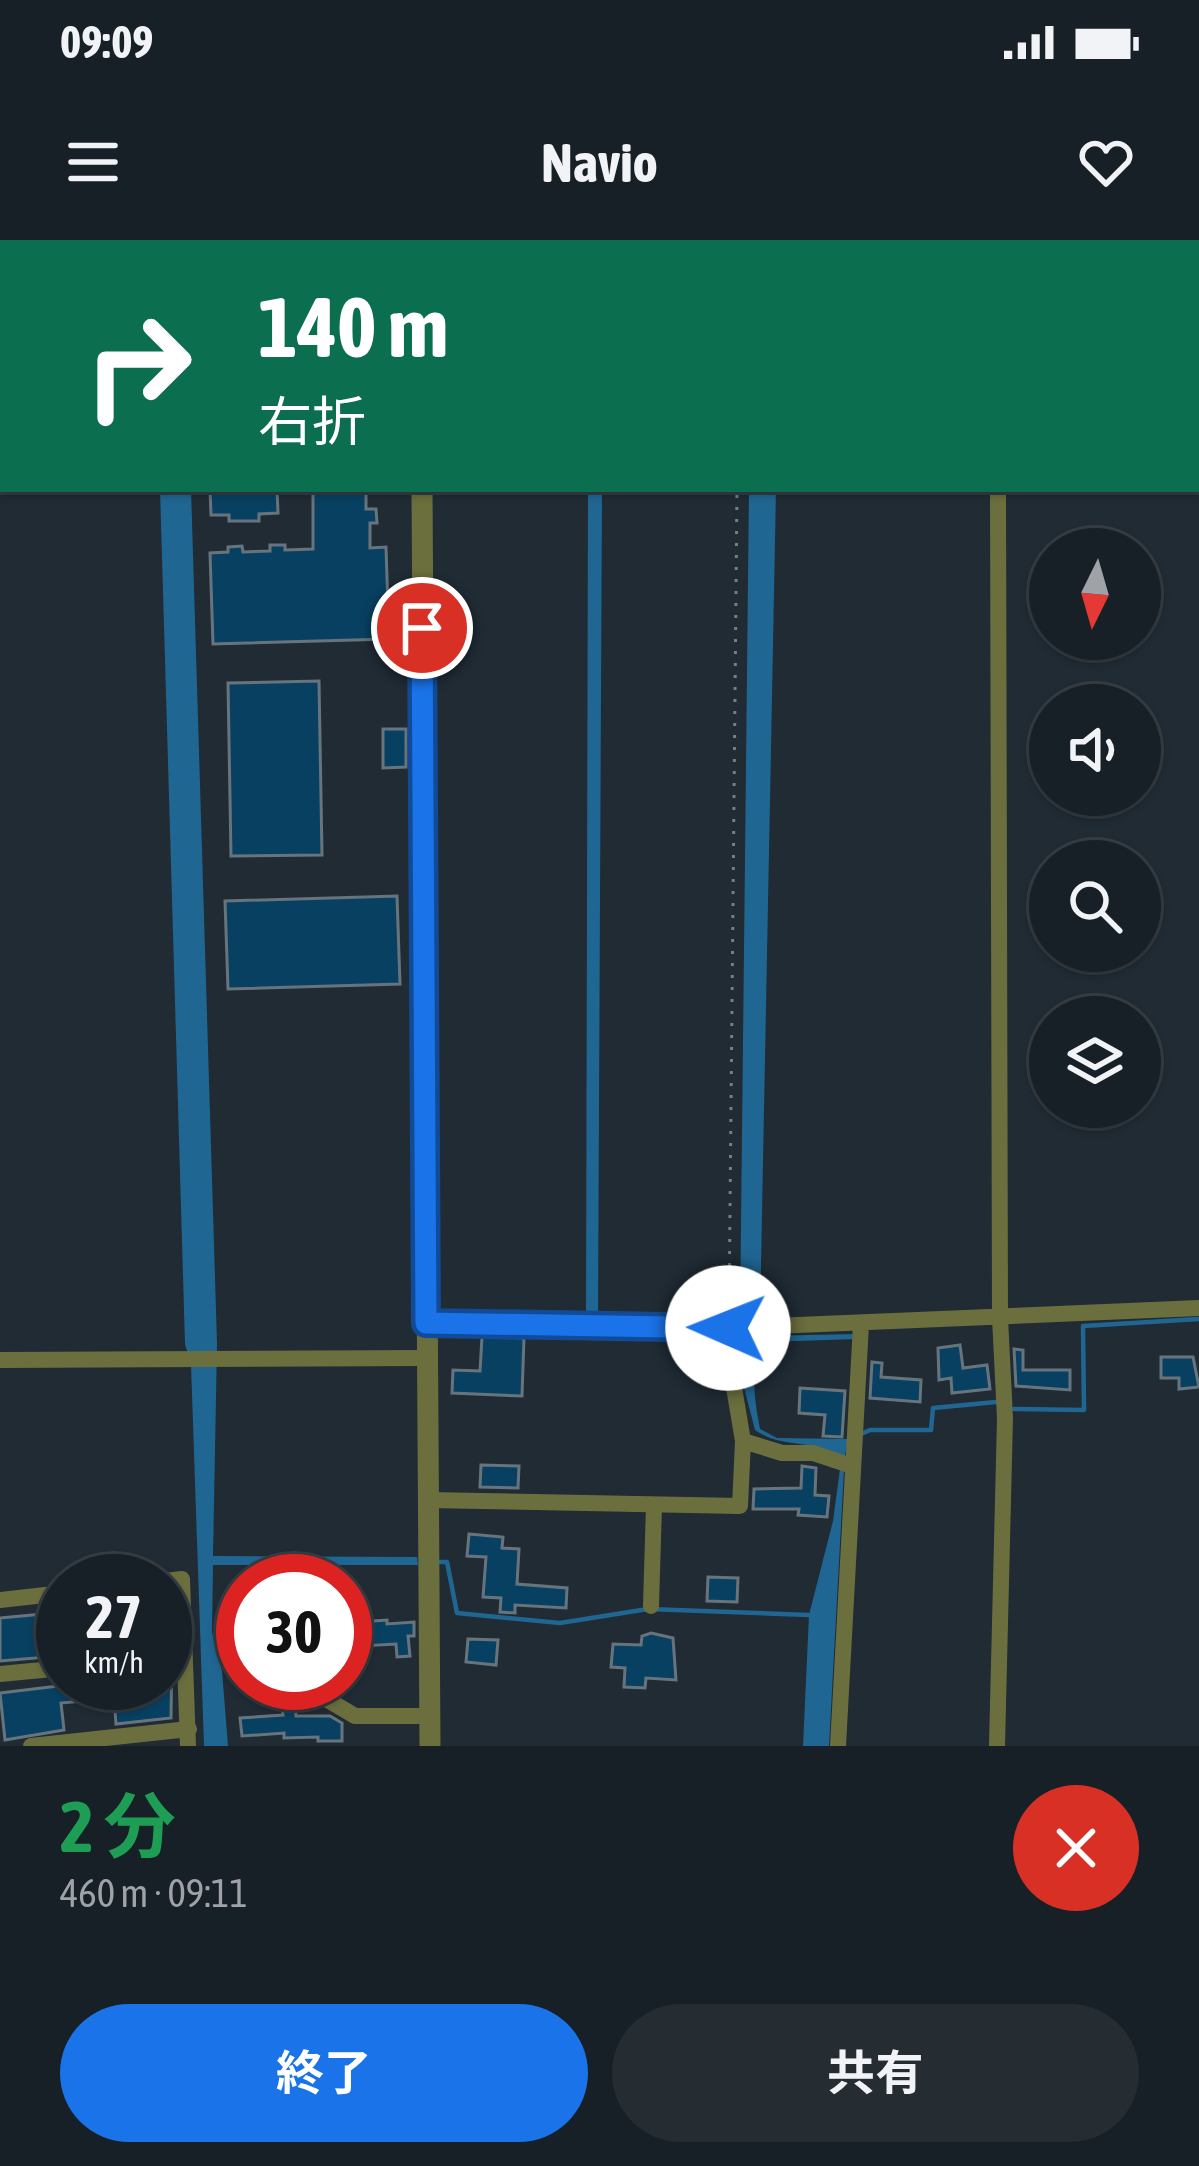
<!DOCTYPE html>
<html lang="ja">
<head>
<meta charset="utf-8">
<style>
  :root { --surface:#182027; --page:#252d33; --text:#f1f3f6; --muted:#9fa3a7; --line:#363e44; --accent:#1a73e8 }
  body { margin:0; font-family:"Asap Condensed","Noto Sans JP",sans-serif; background:var(--page); color:var(--text); height:100vh; display:flex; flex-direction:column; font-size:45px; white-space:nowrap }
  * { box-sizing:border-box; margin:0 }
  p { font-size:39px; color:var(--muted) }
  .icon { flex:none; width:66px; height:66px; fill:none; stroke:currentColor; stroke-width:2; stroke-linecap:round; stroke-linejoin:round }
  .map { position:relative; height:1506px; overflow:hidden }
  .drawer { display:flex; flex-direction:column; background:var(--surface); flex:1 }
  .drawer>* { flex:none }
  .top-card { position:absolute; left:0px; top:0px; width:1200px; height:252px; box-shadow:0 3px 9px #0004,0 0 0 3px var(--line); background:#0b6e4f; color:#fff; overflow:hidden }
  .needle { width:78px; rotate:185deg }
  .tools { position:absolute; left:1029px; top:288px; display:grid; gap:24px }
  .tools a { display:grid; place-items:center; width:132px; height:132px; border-radius:50%; background:var(--surface); box-shadow:0 3px 9px #0004,0 0 0 3px var(--line); font-size:60px }
  .speed { position:absolute; left:36px; top:1314px; display:flex; gap:24px; font-size:60px; font-weight:700; text-align:center }
  .speed>* { display:grid; place-content:center; width:156px; height:156px; border-radius:50%; background:var(--surface); box-shadow:0 3px 9px #0004,0 0 0 3px var(--line); line-height:1 }
  .speed small { font-size:30px; font-weight:400 }
  .speed .limit { border:18px solid #d22; background:#fff; color:#111 }
  .pin { position:absolute; display:grid; place-items:center; width:102px; height:102px; color:#fff; margin:-51px; border:6px solid #fff; border-radius:50%; box-shadow:0 3px 12px #0007 }
  .me { position:absolute; width:132px; margin:-66px; rotate:271deg; stroke-linejoin:round; filter:drop-shadow(0 0 9px #0008) }
  .turn { display:flex; align-items:center; gap:42px; height:252px; padding:0 60px; font-size:54px }
  .turn .icon { width:156px; height:156px; stroke-width:2.5 }
  .turn b { display:block; font-size:84px; line-height:102px }
  .round { display:grid; place-items:center; flex:none; width:126px; height:126px; border-radius:63px; background:var(--page) }
  .overview { display:flex; align-items:center; justify-content:space-between; height:204px; padding:0 60px }
  h1 { font-size:72px; font-weight:700; line-height:90px; color:#1e9e55 }
  .action { display:flex; gap:24px; margin-top:auto; padding:24px 60px }
  .action a { flex:1; height:138px; border-radius:72px; background:var(--accent); color:#fff; font-size:48px; font-weight:700; line-height:138px; text-align:center }
  .action a+a { background:var(--page); color:var(--text) }
  .status { display:flex; justify-content:space-between; align-items:center; height:84px; padding:0 60px; background:var(--surface); direction:ltr }
  .status svg { height:33px; fill:currentColor }
  header { display:flex; justify-content:space-between; align-items:center; height:156px; padding:0 60px; background:var(--surface); font-size:54px; font-weight:700 }
  .map>svg:first-child { display:block }
  .water { fill:#206693 }
  .lines { fill:none; stroke-linecap:round; stroke-linejoin:round }
  .stream { stroke:#206693; stroke-width:4.5 }
  .building { fill:#084061; stroke:#67747e; stroke-width:3 }
  .path { stroke:#767f87; stroke-width:3; stroke-dasharray:3 9; stroke-linecap:butt }
  .minor { stroke:#6b6f3d; stroke-width:16 }
  .tertiary { stroke:#6b6f3d; stroke-width:21 }
  .route-casing { stroke:#114b97; stroke-width:30 }
  .route { stroke:#1a73e8; stroke-width:21 }
</style>
</head>
<body>
<div class="status"><b>09:09</b><svg viewBox="0 0 49 12"><path d="M0 12V9h3v3zM5 12V6h3v6zM10 12V3h3v9zM15 12V0h3v12zM26 1h20v11H26zM47 4h2v5h-2z"/></svg></div>
<header><svg class="icon" aria-label="menu" viewBox="0 0 24 24"><path d="M4 6h16M4 12h16M4 18h16"/></svg>Navio<svg class="icon" aria-label="heart" viewBox="0 0 24 24"><path d="M12 20l-8-8c-3-5 5-10 8-4 3-6 11-1 8 4z"/></svg></header>
<div class="map">
<svg width="1199" height="1506" viewBox="0 0 1199 1506">
  <rect width="100%" height="100%" fill="#202b34"/>
  <!-- water -->
  <path class="water" d="M160 249H191L217 1104 213 1316 417 1317 418 1325H213L212 1392 222 1431 228 1506H204L191 1125 185 1104Z
    M588 249H602L598 1076 586 1077Z
    M749 249H776L760 1077 740 1078Z
    M741 1092H758L763 1096 857 1094V1099L765 1102C748 1123 755 1163 760 1189L777 1198 848 1199 844 1221C815 1196 785 1211 755 1190L733 1105Z
    M840 1229 844 1230 829 1506H803L809 1375 833 1281Z"/>
  <g class="lines">
    <!-- stream -->
    <path class="stream" d="M1014 1169 1084 1170 1083 1086 1199 1079
      M861 1194 870 1190H931L933 1168 996 1162
      M439 1322H447L457 1373 560 1383 648 1369 809 1375"/>
  </g>
  <!-- building -->
  <path class="building" d="M210 249H277L278 273 259 274V281H229V275H211Z
    M321 249 366 251V269H376L377 283H370V308L386 307 389 399 213 404 210 313 228 312V307L242 306 243 312 270 311V305H285V310L313 309V253H321Z
    M319 441 322 615 231 616 228 443Z
    M383 489H406V527L383 528Z
    M397 656 400 744 228 749 225 661Z
    M482 1097 524 1098 522 1156 452 1153 453 1130 480 1131Z
    M960 1105 963 1128 987 1125 990 1149 952 1153 951 1138 939 1140 938 1108Z
    M1014 1109 1023 1110V1130H1070V1150L1016 1146Z
    M1161 1117H1193L1199 1147 1179 1149V1138H1161Z
    M872 1122 882 1123 881 1137 921 1140 920 1162 870 1158Z
    M800 1148 845 1151 842 1197 823 1196 825 1175 799 1173Z
    M481 1225 519 1226 518 1248 480 1247Z
    M802 1226 816 1228 815 1255 829 1256 827 1277 798 1275 799 1269H753L754 1249 801 1248Z
    M469 1294 503 1297 502 1308 519 1309 517 1344 567 1348 566 1368 515 1365V1373L500 1372 501 1358 483 1357 486 1317 467 1316Z
    M708 1337 738 1338 737 1362 707 1361Z
    M54 1373 56 1390 45 1391 48 1417 0 1421V1378Z
    M387 1380V1384L414 1382V1396H408L410 1416 397 1417 396 1404 361 1406 359 1382Z
    M651 1393 673 1398 676 1440 646 1438 645 1448 624 1447 625 1428 611 1427 613 1404 641 1405 642 1396Z
    M468 1399 498 1400 496 1425 466 1422Z
    M172 1406 171 1478 116 1484 114 1458 61 1463 64 1490 5 1500 0 1453 83 1443H165V1407Z
    M295 1463 296 1476H330L342 1483V1501H318V1497L284 1498V1493L242 1496 240 1478 283 1475 282 1464Z"/>
  <g class="lines">
    <!-- path -->
    <path class="path" d="M739 3V0
      M729 1074 737 249"/>
    <!-- minor -->
    <path class="minor" d="M998 0V3
      M426 1083 729 1088 1199 1068
      M0 1120 426 1118
      M743 1201 782 1213H813L852 1226
      M427 1260 740 1266 743 1201 728 1112 729 1088
      M165 1341 182 1339 188 1506
      M0 1360 63 1353
      M651 1366 654 1265
      M0 1434 63 1428
      M328 1460 355 1476H429
      M31 1506 189 1489
      M838 1506 861 1084
      M997 1506 1005 1178 1000 1078 998 249"/>
    <!-- tertiary -->
    <path class="tertiary" d="M420 0V3
      M422 249 430 1506"/>
  </g>
  <g class="lines">
    <!-- route casing -->
    <g class="route-casing">
      <path id="route" d="M422 388 426 1083 728 1088"/>
    </g>
    <!-- route -->
    <use href="#route" class="route"/>
  </g>
</svg>
<div class="tools">
<a><svg class="needle" viewBox="-14 -14 28 28"><path d="M0-13l5 13h-10z" fill="#e53935"/><path d="M0 13l5-13h-10z" fill="#9fa3a7"/></svg></a>
<a><svg class="icon" aria-label="sound" viewBox="0 0 24 24"><path d="M4 9h4l5-4v14l-5-4H4zM17 9q2 3 0 6"/></svg></a>
<a><svg class="icon" aria-label="search" viewBox="0 0 24 24"><circle cx="10" cy="10" r="6"/><path d="M15 15l6 6"/></svg></a>
<a><svg class="icon" aria-label="layers" viewBox="0 0 24 24"><path d="M12 4l9 5-9 5-9-5zM3 14l9 5 9-5"/></svg></a>
</div>
<div class="speed"><div>27<small>km/h</small></div><div class="limit">30</div></div>
<div class="pin" style="left:422px;top:388px;background:#d93025"><svg class="icon" aria-label="arrive" viewBox="0 0 24 24"><path d="M6 21V4h12l-3 4 3 4H6"/></svg></div>
<svg class="me" style="left:728px;top:1088px" viewBox="-20 -20 40 40"><circle r="19" fill="#fff"/><path d="M0-13L10 11 0 6-10 11z" fill="#1a73e8"/></svg>
<div class="top-card">
<div class="turn"><svg class="icon" aria-label="right" viewBox="0 0 24 24"><path d="M7 20v-9h11M14 6l5 5-5 5"/></svg><div><b>140 m</b>右折</div></div>
</div>
</div>
<section class="drawer">
<div class="overview"><div><h1>2 分</h1><p>460 m · 09:11</p></div><a class="round" style="background:#d93025;color:#fff"><svg class="icon" aria-label="close" viewBox="0 0 24 24"><path d="M6 6l12 12M18 6L6 18"/></svg></a></div>
<div class="action"><a>終了</a><a>共有</a></div>
</section>
</body>
</html>
